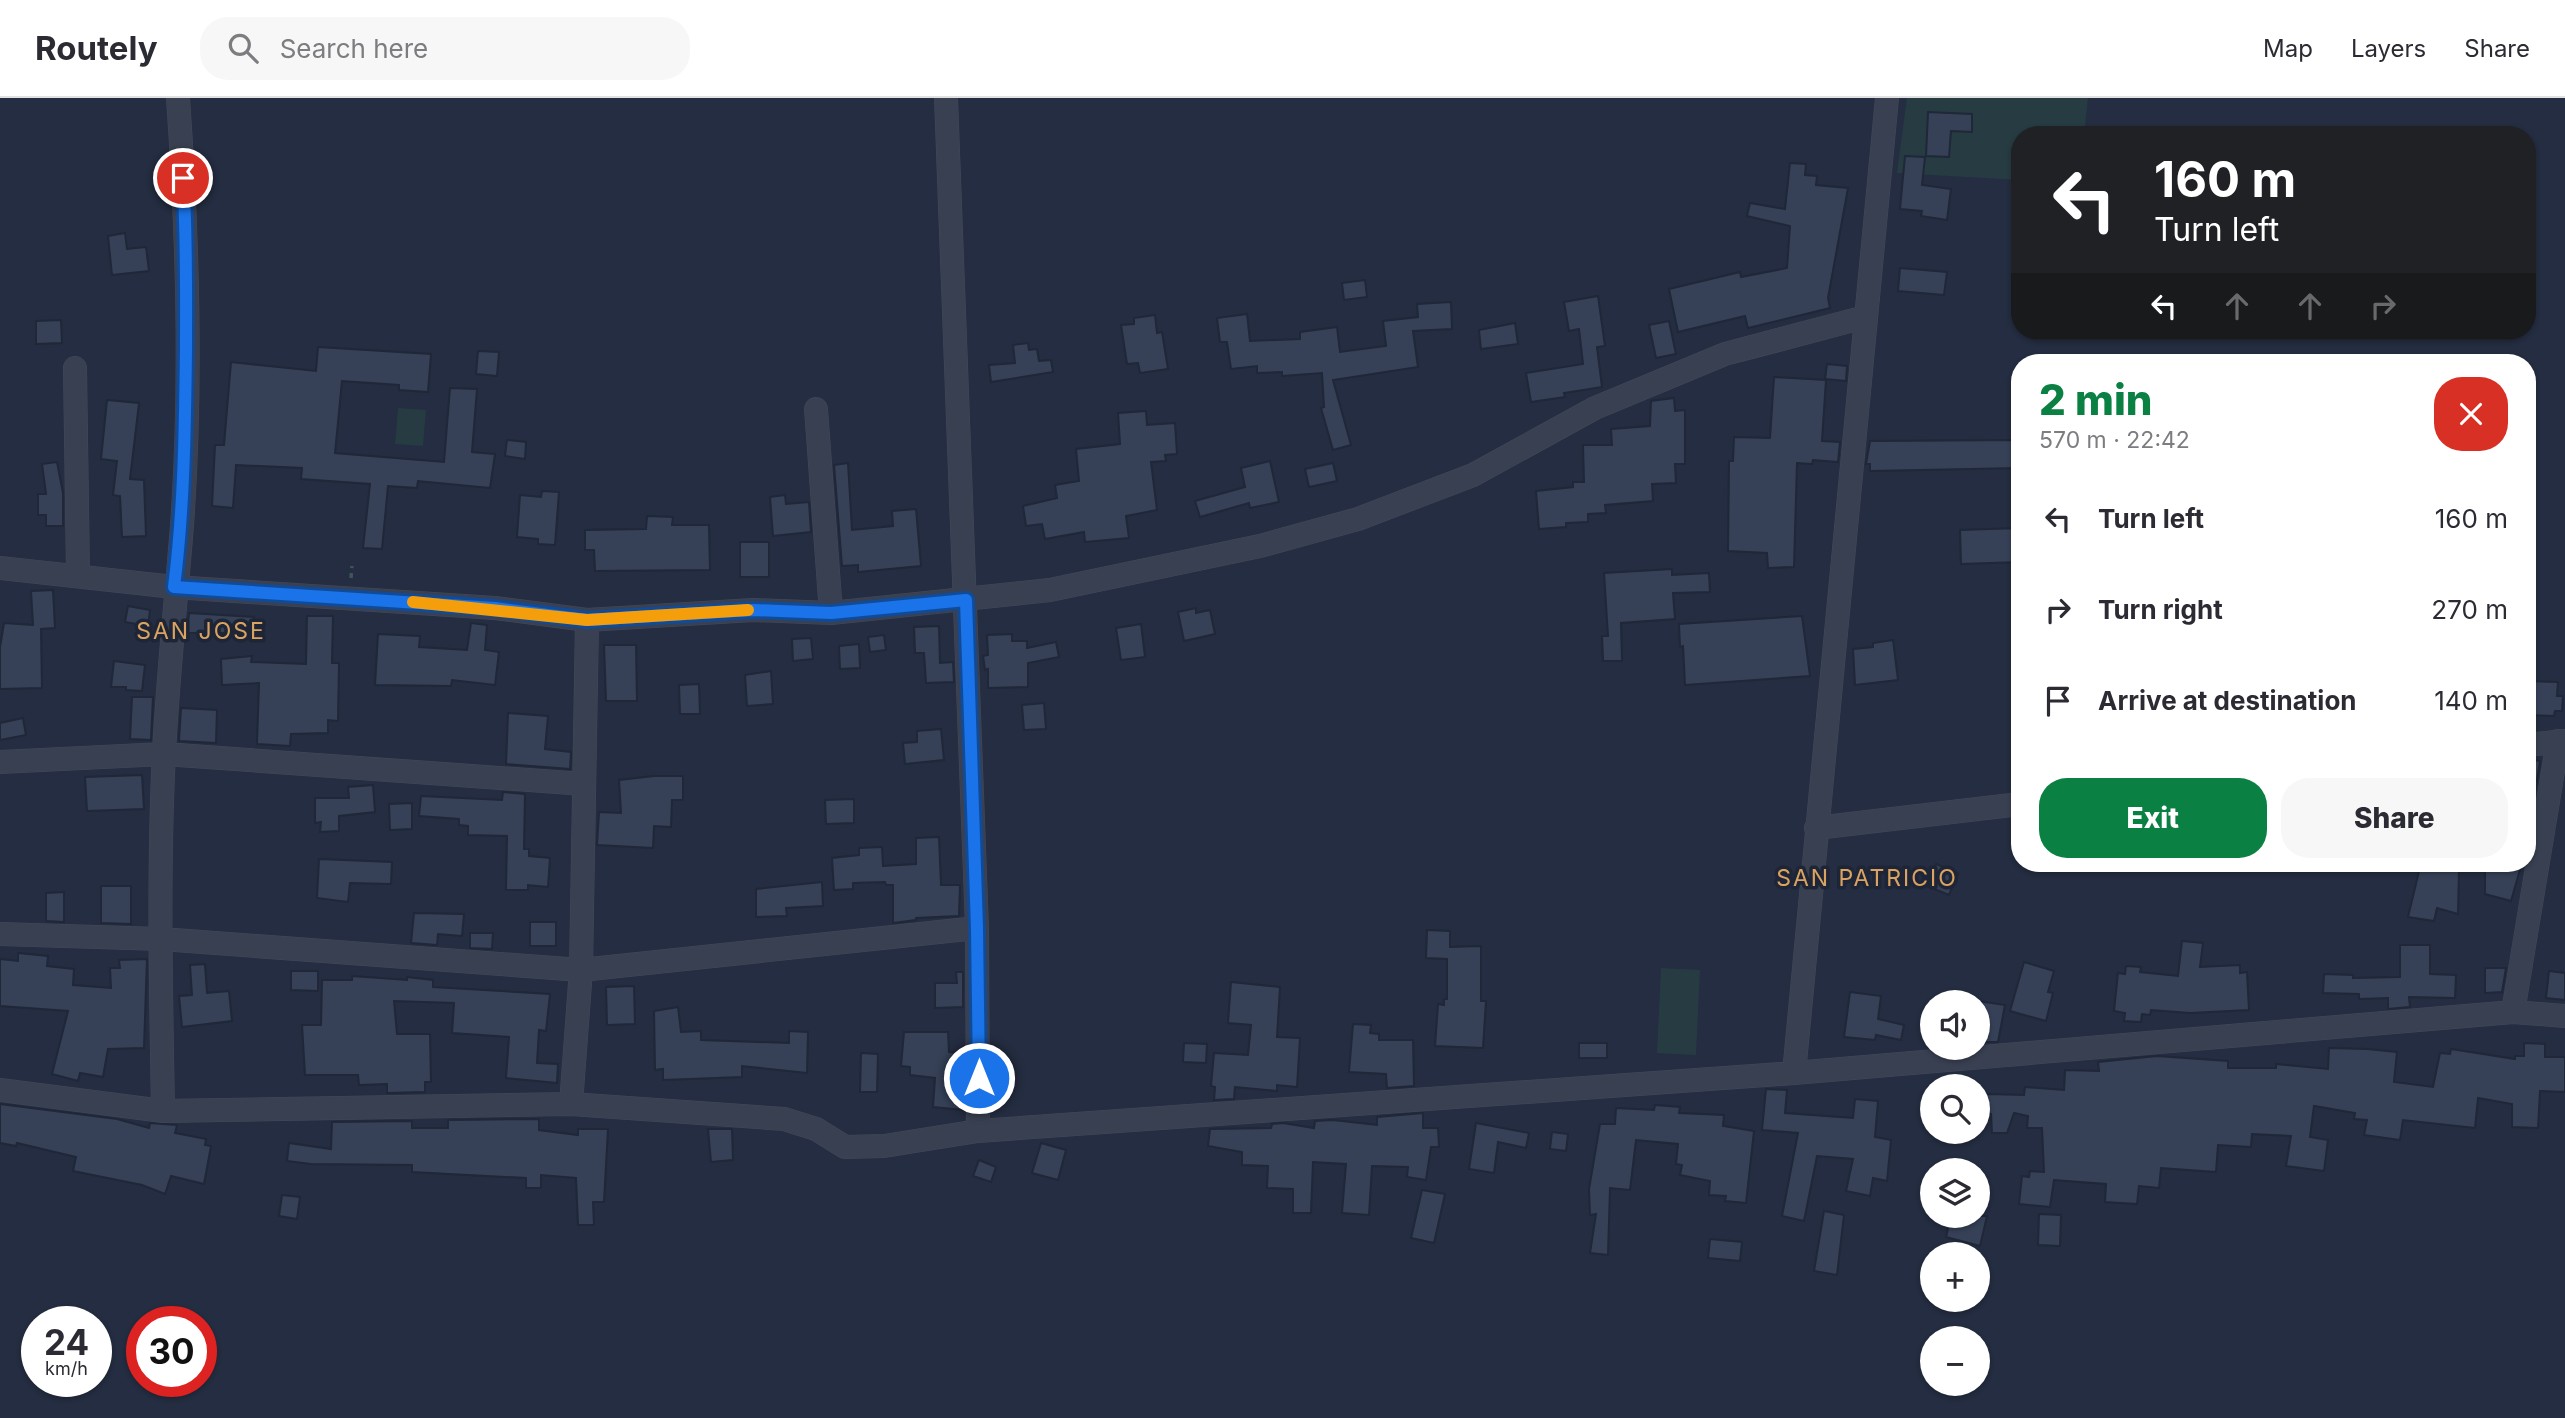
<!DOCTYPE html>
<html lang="en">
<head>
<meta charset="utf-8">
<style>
  :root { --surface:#fff; --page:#f7f7f7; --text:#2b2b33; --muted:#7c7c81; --line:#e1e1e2; --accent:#0b8043 }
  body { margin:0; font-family:Inter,sans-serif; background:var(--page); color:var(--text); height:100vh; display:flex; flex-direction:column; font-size:26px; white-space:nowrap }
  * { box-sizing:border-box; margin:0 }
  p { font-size:23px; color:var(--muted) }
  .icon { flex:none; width:38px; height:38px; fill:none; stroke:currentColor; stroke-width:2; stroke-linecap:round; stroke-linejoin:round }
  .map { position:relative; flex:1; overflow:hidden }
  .side { position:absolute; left:2011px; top:256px; width:525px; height:518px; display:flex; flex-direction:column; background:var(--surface); border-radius:28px; box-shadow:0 2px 5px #0004 }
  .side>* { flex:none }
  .guide { position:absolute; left:2011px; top:28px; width:525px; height:214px; border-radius:28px; box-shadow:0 2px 5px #0004; background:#202124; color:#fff; overflow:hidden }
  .buttons { position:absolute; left:1920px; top:892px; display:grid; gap:14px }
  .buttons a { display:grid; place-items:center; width:70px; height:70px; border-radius:50%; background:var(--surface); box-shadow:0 2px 5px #0004; font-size:35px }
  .speed { position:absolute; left:21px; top:1208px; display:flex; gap:14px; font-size:35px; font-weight:700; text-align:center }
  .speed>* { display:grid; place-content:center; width:91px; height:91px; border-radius:50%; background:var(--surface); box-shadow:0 2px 5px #0004; line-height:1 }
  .speed small { font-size:18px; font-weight:400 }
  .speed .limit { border:10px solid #d22; background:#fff; color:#111 }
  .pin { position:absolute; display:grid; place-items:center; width:60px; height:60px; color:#fff; margin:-30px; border:4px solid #fff; border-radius:50%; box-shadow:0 2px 7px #0007 }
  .me { position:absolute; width:77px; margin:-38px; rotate:0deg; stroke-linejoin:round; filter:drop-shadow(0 0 5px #0008) }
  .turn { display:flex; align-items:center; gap:24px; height:147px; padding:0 28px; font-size:32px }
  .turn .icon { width:91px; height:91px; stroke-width:2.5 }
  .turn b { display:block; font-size:49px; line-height:60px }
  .lanes { display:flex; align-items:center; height:66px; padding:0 28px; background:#0003; justify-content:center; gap:35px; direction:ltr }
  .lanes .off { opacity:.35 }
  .round { display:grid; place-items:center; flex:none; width:74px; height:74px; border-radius:28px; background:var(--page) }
  .summary { display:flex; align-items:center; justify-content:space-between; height:119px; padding:0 28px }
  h1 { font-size:42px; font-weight:800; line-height:52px; color:var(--accent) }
  .primary-button { display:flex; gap:14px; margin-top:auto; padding:14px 28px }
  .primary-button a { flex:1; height:80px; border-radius:28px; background:var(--accent); color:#fff; font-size:28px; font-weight:800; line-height:80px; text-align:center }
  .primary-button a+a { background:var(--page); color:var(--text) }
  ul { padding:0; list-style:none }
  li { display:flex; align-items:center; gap:21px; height:91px; padding:0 28px }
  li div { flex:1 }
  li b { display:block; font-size:26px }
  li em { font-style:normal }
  header { display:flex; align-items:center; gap:42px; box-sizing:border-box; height:98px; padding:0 35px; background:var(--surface); border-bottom:2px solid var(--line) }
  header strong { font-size:33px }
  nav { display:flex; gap:38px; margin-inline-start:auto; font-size:24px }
  .search { width:490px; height:63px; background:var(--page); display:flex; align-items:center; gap:18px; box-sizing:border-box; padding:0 24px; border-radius:28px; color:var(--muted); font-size:26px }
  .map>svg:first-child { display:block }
  .green { fill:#263c42 }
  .building { fill:#364157; stroke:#1f2738; stroke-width:2 }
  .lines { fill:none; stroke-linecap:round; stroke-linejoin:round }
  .minor-casing { stroke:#42495a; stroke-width:24 }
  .path { stroke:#3f555a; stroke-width:3.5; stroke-dasharray:5 5; stroke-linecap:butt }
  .minor { stroke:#394051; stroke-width:23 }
  .route-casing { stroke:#114b97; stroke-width:18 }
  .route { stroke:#1a73e8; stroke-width:12 }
  .slow { stroke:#f59e0b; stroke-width:12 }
  .labels { text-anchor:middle; stroke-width:7; stroke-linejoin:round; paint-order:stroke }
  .quarter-label { font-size:23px; letter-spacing:2px; fill:#daa362; stroke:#1d2536 }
</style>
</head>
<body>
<header>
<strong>Routely</strong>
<div class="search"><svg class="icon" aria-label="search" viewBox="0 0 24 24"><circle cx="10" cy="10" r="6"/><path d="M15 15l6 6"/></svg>Search here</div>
<nav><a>Map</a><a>Layers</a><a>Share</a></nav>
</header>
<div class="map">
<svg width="2565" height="1320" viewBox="0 0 2565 1320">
  <rect width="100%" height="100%" fill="#242d41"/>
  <!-- green -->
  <path class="green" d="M1907 0H2088L2084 37H2020L2019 82 1897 75Z
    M398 310 426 312 423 348 395 346Z
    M1661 870 1700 872 1696 957 1657 955Z"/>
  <!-- building -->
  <path class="building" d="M1928 14 1972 16V34L1951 33 1949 59 1926 58Z
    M1905 58 1925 59 1922 87 1951 91 1947 122 1921 118 1922 113 1900 111Z
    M1790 65 1806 66 1805 77 1817 78 1816 87 1848 90 1828 200 1830 210 1748 230 1745 218 1678 234 1669 191 1740 174 1741 179 1787 170 1790 128 1747 118 1750 105 1785 111Z
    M125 135 127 151 146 149 149 173 112 177 108 138Z
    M1900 170 1947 174 1944 197 1898 193Z
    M1365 182 1367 199 1344 202 1342 185Z
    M1598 198 1605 248 1597 249 1602 289 1564 295 1565 299 1531 304 1526 275 1583 266 1579 231 1569 233 1564 204Z
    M1451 204 1452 231 1413 233 1418 269 1333 282 1351 347 1333 352 1321 310 1324 309 1322 275 1282 278V274L1257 275V268L1231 271 1227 244H1220L1217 220 1247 216 1250 243 1300 241V234L1337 229 1340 254 1386 248 1383 223 1418 219 1417 206Z
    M1155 217 1157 235 1162 234 1168 271 1140 275 1138 265 1127 266 1121 227 1134 226V220Z
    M61 222 62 245 36 246V223Z
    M1669 223 1676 256 1656 260 1649 227Z
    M1515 225 1518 246 1481 251 1479 232Z
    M1028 245 1029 252 1037 251 1039 263 1051 262 1053 274 991 284 989 267 1015 265 1013 247Z
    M318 249 431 256 428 294 399 292V287L342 283 335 355 444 364 450 290 477 291 472 354 495 356 490 390 418 383 417 390 388 388 382 451 363 450 370 386 301 381 302 370 236 367 233 410 212 408 215 347H224L231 264 316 273Z
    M478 253 499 254 497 278 476 276Z
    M1827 266 1847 268 1846 283 1825 281Z
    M1774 279 1826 282 1822 343 1840 344 1838 364 1813 362 1812 366 1797 365 1794 469 1768 470 1767 455 1728 453 1729 363H1733L1734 339 1770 340Z
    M1674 300 1675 313 1685 312V366H1675L1676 385 1652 386 1653 403 1605 407 1606 415 1588 416V424L1566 425V429L1539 431 1536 393 1573 389V384H1584L1583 347H1612L1611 331 1650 328 1651 303Z
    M107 302 139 305 130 381 144 382 146 438 122 439 120 398 113 397 117 363 101 361Z
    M1146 313 1147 327 1175 325 1177 356 1165 357 1166 363 1151 364 1157 412 1126 418 1129 440 1085 444 1084 434 1045 441 1042 426 1026 428 1023 408 1057 400 1055 387 1079 383 1076 351 1120 346 1118 315Z
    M507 342 526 344 525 361 505 358Z
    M2020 342V370L1870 373V366H1866L1870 343Z
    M1270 363 1279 404 1250 410 1249 405 1200 419 1195 403 1245 389 1241 370Z
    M57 364 63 395V428H46V417H38V396H46L42 366Z
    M848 365 852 432 893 428 892 413 916 411 921 468 858 474V467L842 468 834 367Z
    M1333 365 1337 383 1309 389 1305 371Z
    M542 393 559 394 555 447 538 446V441L517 439 520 397 541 399Z
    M785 397 786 406 809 404 811 434 773 438 770 399Z
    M647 418 673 419 672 427H709L710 472 595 473 594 452H585V432L646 431Z
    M2020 430V464L1961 466 1960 432Z
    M740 444H769V479H740Z
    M1672 471V477L1709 475 1710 494 1673 495 1675 521 1621 525 1622 563H1603L1602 538H1608L1604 475Z
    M53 492 55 530 41 531 42 590 0 591V549L4 525 33 527 31 493Z
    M128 508 150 512 148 528 125 524Z
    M1196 510V515L1210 512 1215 536 1184 543 1178 514Z
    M189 515 254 519 253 535H187Z
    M307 518H333L332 565H339L338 623 328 622V635L291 636 290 648 257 646 259 585 222 587 221 561 252 558 251 564 306 566Z
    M1802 518 1810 578 1685 587 1683 548 1680 549 1679 526Z
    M471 525 487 527 485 552 499 554 495 587 452 582 451 588 375 587 378 536 420 538 419 549 467 552Z
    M1141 526 1145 559 1121 562 1116 530Z
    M939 528 940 565 953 564 954 584 926 585 924 555H915L914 529Z
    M1012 536V543H1027V550L1056 544 1059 559 1028 565V589L988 590V571L985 572 983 558 988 557 987 537Z
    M884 537 886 552 870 554 868 539Z
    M811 540 813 561 793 563 792 541Z
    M1893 542 1898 582 1855 587 1853 551 1873 549V545Z
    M859 546 860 570 840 571 839 548Z
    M604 547H636L637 603H606Z
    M114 563 145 567 142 593 126 592V589H111Z
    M771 573 773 606 747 608 745 577Z
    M2527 583 2558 584 2557 598H2563L2562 613H2555L2554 618 2527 617Z
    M699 586 700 616H680L679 587Z
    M132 599H153L151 642 130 641Z
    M1044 605 1046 631 1024 632 1022 607Z
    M181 610 217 612 216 645 179 643Z
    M508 615 548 618 545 651 571 654 570 671 506 666Z
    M23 620 26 637 0 642V625Z
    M941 631 944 662 905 666 903 645 917 644V633Z
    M2527 661 2540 663 2529 731H2527Z
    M142 677 144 711 87 713 85 679Z
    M654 678H683V702H672L671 729 654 728 653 750 597 747 599 714 621 715 619 682Z
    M373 687 375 714 339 718V733L320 734 321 724 315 725V700H349L348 689Z
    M503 694 525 696 524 751H529V758L550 760 548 789 528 787V792H506L507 738 468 737V728L459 727V721L419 718 421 698 502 702Z
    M854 701V725L826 726 825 702Z
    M412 705V731L390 732 389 706Z
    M939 739 941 787H960L959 818 916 820V822L893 825V787H886L885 784 853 785V791L834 792 832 760 859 757V750L882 749 883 768 916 766V740Z
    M319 761 392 764 391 786 350 785 348 804 317 800Z
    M2421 765H2436L2459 771 2458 816 2437 810 2434 823 2408 819Z
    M2485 765 2521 768 2511 803 2485 796Z
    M1936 766 1958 775 1949 797 1927 788Z
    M822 784 823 808 786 810 787 818 756 819V791Z
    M101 788H131V826L101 825Z
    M64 794V824L46 823V795Z
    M414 815 464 816 462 838 438 836 437 847 411 845Z
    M530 824H556V848H530Z
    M1427 832 1450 833V849L1481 848V903H1486L1483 950 1435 948 1438 906 1444 907V901H1447V861L1426 860Z
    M470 835H493L492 851 470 850Z
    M2182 843 2203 845 2200 869 2240 867V875L2247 874 2249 912 2190 915 2151 912 2150 917 2142 916 2141 924 2124 923 2125 915 2114 913 2118 875 2125 876 2126 868 2141 869 2140 874 2178 878Z
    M2400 847H2430V876L2456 877 2455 900 2409 899 2410 909 2388 911V900L2359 901V896L2323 895 2324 876 2353 877V880L2400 879Z
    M18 855 48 858 47 868 74 871 73 887 111 890 110 870H120L119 862 147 861 144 950 108 951 103 979 80 975 78 983 52 976 68 913 0 908V861L18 863Z
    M2024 864 2054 873 2048 894 2053 895 2046 923 2010 913Z
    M205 866 207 895 229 893 232 923 182 929 179 898 192 897 190 867Z
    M2485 870H2506L2502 894 2485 895Z
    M291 873H318V893L291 892Z
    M2549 873 2565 875V902L2546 900Z
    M956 874H963V909L935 910V885H957Z
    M352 878 407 882V879L433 882V889L550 896 546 933 539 932 537 965 558 966 557 985 506 980 509 939 452 935 454 905 394 903 397 936H430L431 984H425V994L387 995V986L359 987 358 977H305L302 927H321L322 882H352Z
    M1231 884 1280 889 1277 939 1300 940 1297 989 1277 987V993L1235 989 1234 1001 1214 1002 1215 989 1211 988 1214 955 1248 957 1251 927 1228 925Z
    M634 888 635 926 607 927 606 889Z
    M1850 894 1881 898 1878 921 1904 927 1901 942 1876 937 1875 942 1844 939Z
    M1978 903 2005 907 1998 944H1978Z
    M678 909 681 934 701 933V942L789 945V933L808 934 807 975 742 968V979L663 982V971L655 972 654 913Z
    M1353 926 1371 927 1370 935 1379 936V942H1413L1414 988 1387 990 1386 976 1349 974Z
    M904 934H948L949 954 964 955V1012L933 1009 935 980 910 977V969L901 968Z
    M1184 945 1207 946 1206 965 1183 964Z
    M1579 945H1607V960H1579Z
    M2524 945 2545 946V959H2565V994L2540 993 2538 1030 2512 1029V1006L2478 1000 2475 1030 2403 1022 2400 1042 2364 1037 2367 1022 2354 1021 2355 1015 2314 1008 2310 1039 2328 1042 2324 1073 2286 1068 2291 1038 2252 1036 2251 1049 2218 1047 2216 1074 2161 1070 2159 1090 2139 1088 2137 1106 2105 1104 2106 1086 2054 1082 2050 1109 2019 1106 2022 1078 2029 1079 2030 1073 2044 1074 2042 1030H2027L2028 1018 2014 1015 2007 1035H1992L1991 1016 1987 1015V996L2024 997 2025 989 2064 992 2065 972 2099 973 2098 964 2157 958 2228 963V970H2276V966L2328 971 2329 950 2367 951 2397 954 2394 984 2433 989 2440 955 2450 956 2451 951 2515 961V958H2524Z
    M861 955 878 956 877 994H860Z
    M1766 991 1787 992 1785 1015 1853 1020 1855 1001 1878 1003 1875 1039 1891 1042 1887 1083 1873 1080 1870 1098 1846 1093 1853 1061 1817 1058 1804 1123 1782 1118 1798 1035 1762 1032Z
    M0 1006 117 1021 149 1030 150 1025 177 1027 175 1035 206 1041 205 1047 211 1048 204 1086 171 1078 165 1096 142 1087 73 1073 76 1059 17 1045 16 1048 0 1045Z
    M1655 1007 1680 1009 1679 1015 1724 1017 1723 1028 1754 1033 1746 1105 1725 1103 1726 1098 1709 1097 1710 1083 1680 1077 1682 1067 1676 1066 1678 1046 1636 1042 1630 1092 1610 1090 1608 1157 1590 1155 1596 1116 1590 1117 1589 1091 1600 1026H1615L1616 1010 1654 1012Z
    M1423 1015V1030H1438L1439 1049H1431L1426 1082 1407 1079 1408 1069 1372 1068 1369 1117 1342 1115 1346 1066 1313 1064 1311 1115H1293V1091L1267 1090 1268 1068 1242 1067V1054L1208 1048 1210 1031 1271 1030 1272 1026 1283 1025 1314 1030 1315 1023 1333 1022 1377 1027V1019Z
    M539 1021V1032L578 1037V1031H608L604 1104H593L594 1127H578L576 1080 541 1077V1090H526V1080L412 1074V1067L311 1066 287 1063 289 1045 331 1051 332 1024 412 1023V1030H448V1022Z
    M1476 1025 1529 1035 1526 1050 1498 1044 1494 1075 1469 1071Z
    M708 1031H732L733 1062 711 1064Z
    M1552 1034 1568 1036 1566 1053 1550 1051Z
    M1041 1045 1066 1052 1058 1082 1032 1075Z
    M979 1062 996 1069 991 1084 973 1078Z
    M1422 1092 1445 1096 1434 1145 1411 1140Z
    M282 1097 300 1099 297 1121 279 1118Z
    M1824 1113 1844 1117 1837 1177 1814 1173Z
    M2039 1116 2061 1117 2060 1148 2038 1147Z
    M1951 1118H1987L1980 1148 1946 1139Z
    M1710 1141 1742 1144 1740 1163 1708 1160Z"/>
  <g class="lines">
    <!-- minor casing -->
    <g class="minor-casing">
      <path id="minor" d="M946 0 977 830 978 1033
        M75 270 78 476
        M816 311 831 515
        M0 470 174 489 495 510 587 522 753 512 831 515 1050 492 1260 448 1358 421 1473 377 1595 310 1725 256 1865 219
        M2527 647 2565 643
        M0 664 164 656 584 686
        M1816 730 2020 706
        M0 836 161 841 581 872 977 830
        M2513 914 2558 643
        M1794 975 1887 0
        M0 992 163 1013 571 1006 784 1021 816 1031 845 1049 884 1048 978 1033 1794 975 2513 914 2565 918
        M571 1006 581 872 587 522
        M163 1013C161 894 158 773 164 654 168 578 176 503 182 427 192 286 188 142 178 0"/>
    </g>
    <!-- path -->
    <path class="path" d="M351 480 352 468"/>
    <!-- minor -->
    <use href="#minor" class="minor"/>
  </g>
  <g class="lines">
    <!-- route casing -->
    <g class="route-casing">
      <path id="route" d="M183 80C187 137 186 195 186 252 185 332 184 410 174 489L495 510 587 522 753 512 831 515 966 502 977 830 979 980"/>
    </g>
    <!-- route -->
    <use href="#route" class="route"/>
    <!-- slow -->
    <path class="slow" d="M413 504 587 522 748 512"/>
  </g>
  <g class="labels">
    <!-- quarter labels -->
    <g class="quarter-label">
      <text x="201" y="541">SAN JOSE</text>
      <text x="1867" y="788">SAN PATRICIO</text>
    </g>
  </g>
</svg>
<div class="buttons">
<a><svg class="icon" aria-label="sound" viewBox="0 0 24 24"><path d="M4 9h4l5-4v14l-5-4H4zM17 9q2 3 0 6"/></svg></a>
<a><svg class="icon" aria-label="search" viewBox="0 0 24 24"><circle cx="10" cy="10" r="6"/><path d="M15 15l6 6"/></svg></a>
<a><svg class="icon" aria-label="layers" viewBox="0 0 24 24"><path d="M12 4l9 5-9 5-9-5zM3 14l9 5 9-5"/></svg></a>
<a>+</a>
<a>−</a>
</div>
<div class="speed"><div>24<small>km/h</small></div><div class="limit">30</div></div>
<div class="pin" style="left:183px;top:80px;background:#d93025"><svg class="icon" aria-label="arrive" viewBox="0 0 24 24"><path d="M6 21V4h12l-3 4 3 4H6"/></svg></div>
<svg class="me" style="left:979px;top:980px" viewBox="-20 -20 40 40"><circle r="17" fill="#1a73e8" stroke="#fff" stroke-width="3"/><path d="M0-11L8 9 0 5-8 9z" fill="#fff"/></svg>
<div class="guide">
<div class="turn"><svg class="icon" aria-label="left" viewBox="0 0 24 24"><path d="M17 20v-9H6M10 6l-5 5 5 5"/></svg><div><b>160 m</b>Turn left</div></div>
<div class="lanes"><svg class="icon" aria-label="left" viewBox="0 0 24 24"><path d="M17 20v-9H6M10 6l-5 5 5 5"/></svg><svg class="icon off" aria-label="ahead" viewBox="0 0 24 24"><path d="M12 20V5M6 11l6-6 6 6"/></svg><svg class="icon off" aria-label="ahead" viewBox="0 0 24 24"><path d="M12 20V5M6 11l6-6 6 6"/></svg><svg class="icon off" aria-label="right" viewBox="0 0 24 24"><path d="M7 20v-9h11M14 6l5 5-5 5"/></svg></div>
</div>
<section class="side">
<div class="summary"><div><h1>2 min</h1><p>570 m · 22:42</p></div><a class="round" style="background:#d93025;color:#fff"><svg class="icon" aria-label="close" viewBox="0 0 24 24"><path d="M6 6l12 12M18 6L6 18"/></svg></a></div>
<ul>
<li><svg class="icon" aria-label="left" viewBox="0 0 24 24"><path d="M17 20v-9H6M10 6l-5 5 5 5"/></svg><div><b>Turn left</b></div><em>160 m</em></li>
<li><svg class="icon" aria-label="right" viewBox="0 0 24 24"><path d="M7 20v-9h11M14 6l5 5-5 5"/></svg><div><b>Turn right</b></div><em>270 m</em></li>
<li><svg class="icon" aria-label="arrive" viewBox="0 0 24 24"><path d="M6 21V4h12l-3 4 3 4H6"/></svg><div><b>Arrive at destination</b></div><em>140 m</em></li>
</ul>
<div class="primary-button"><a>Exit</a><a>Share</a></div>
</section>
</div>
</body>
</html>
